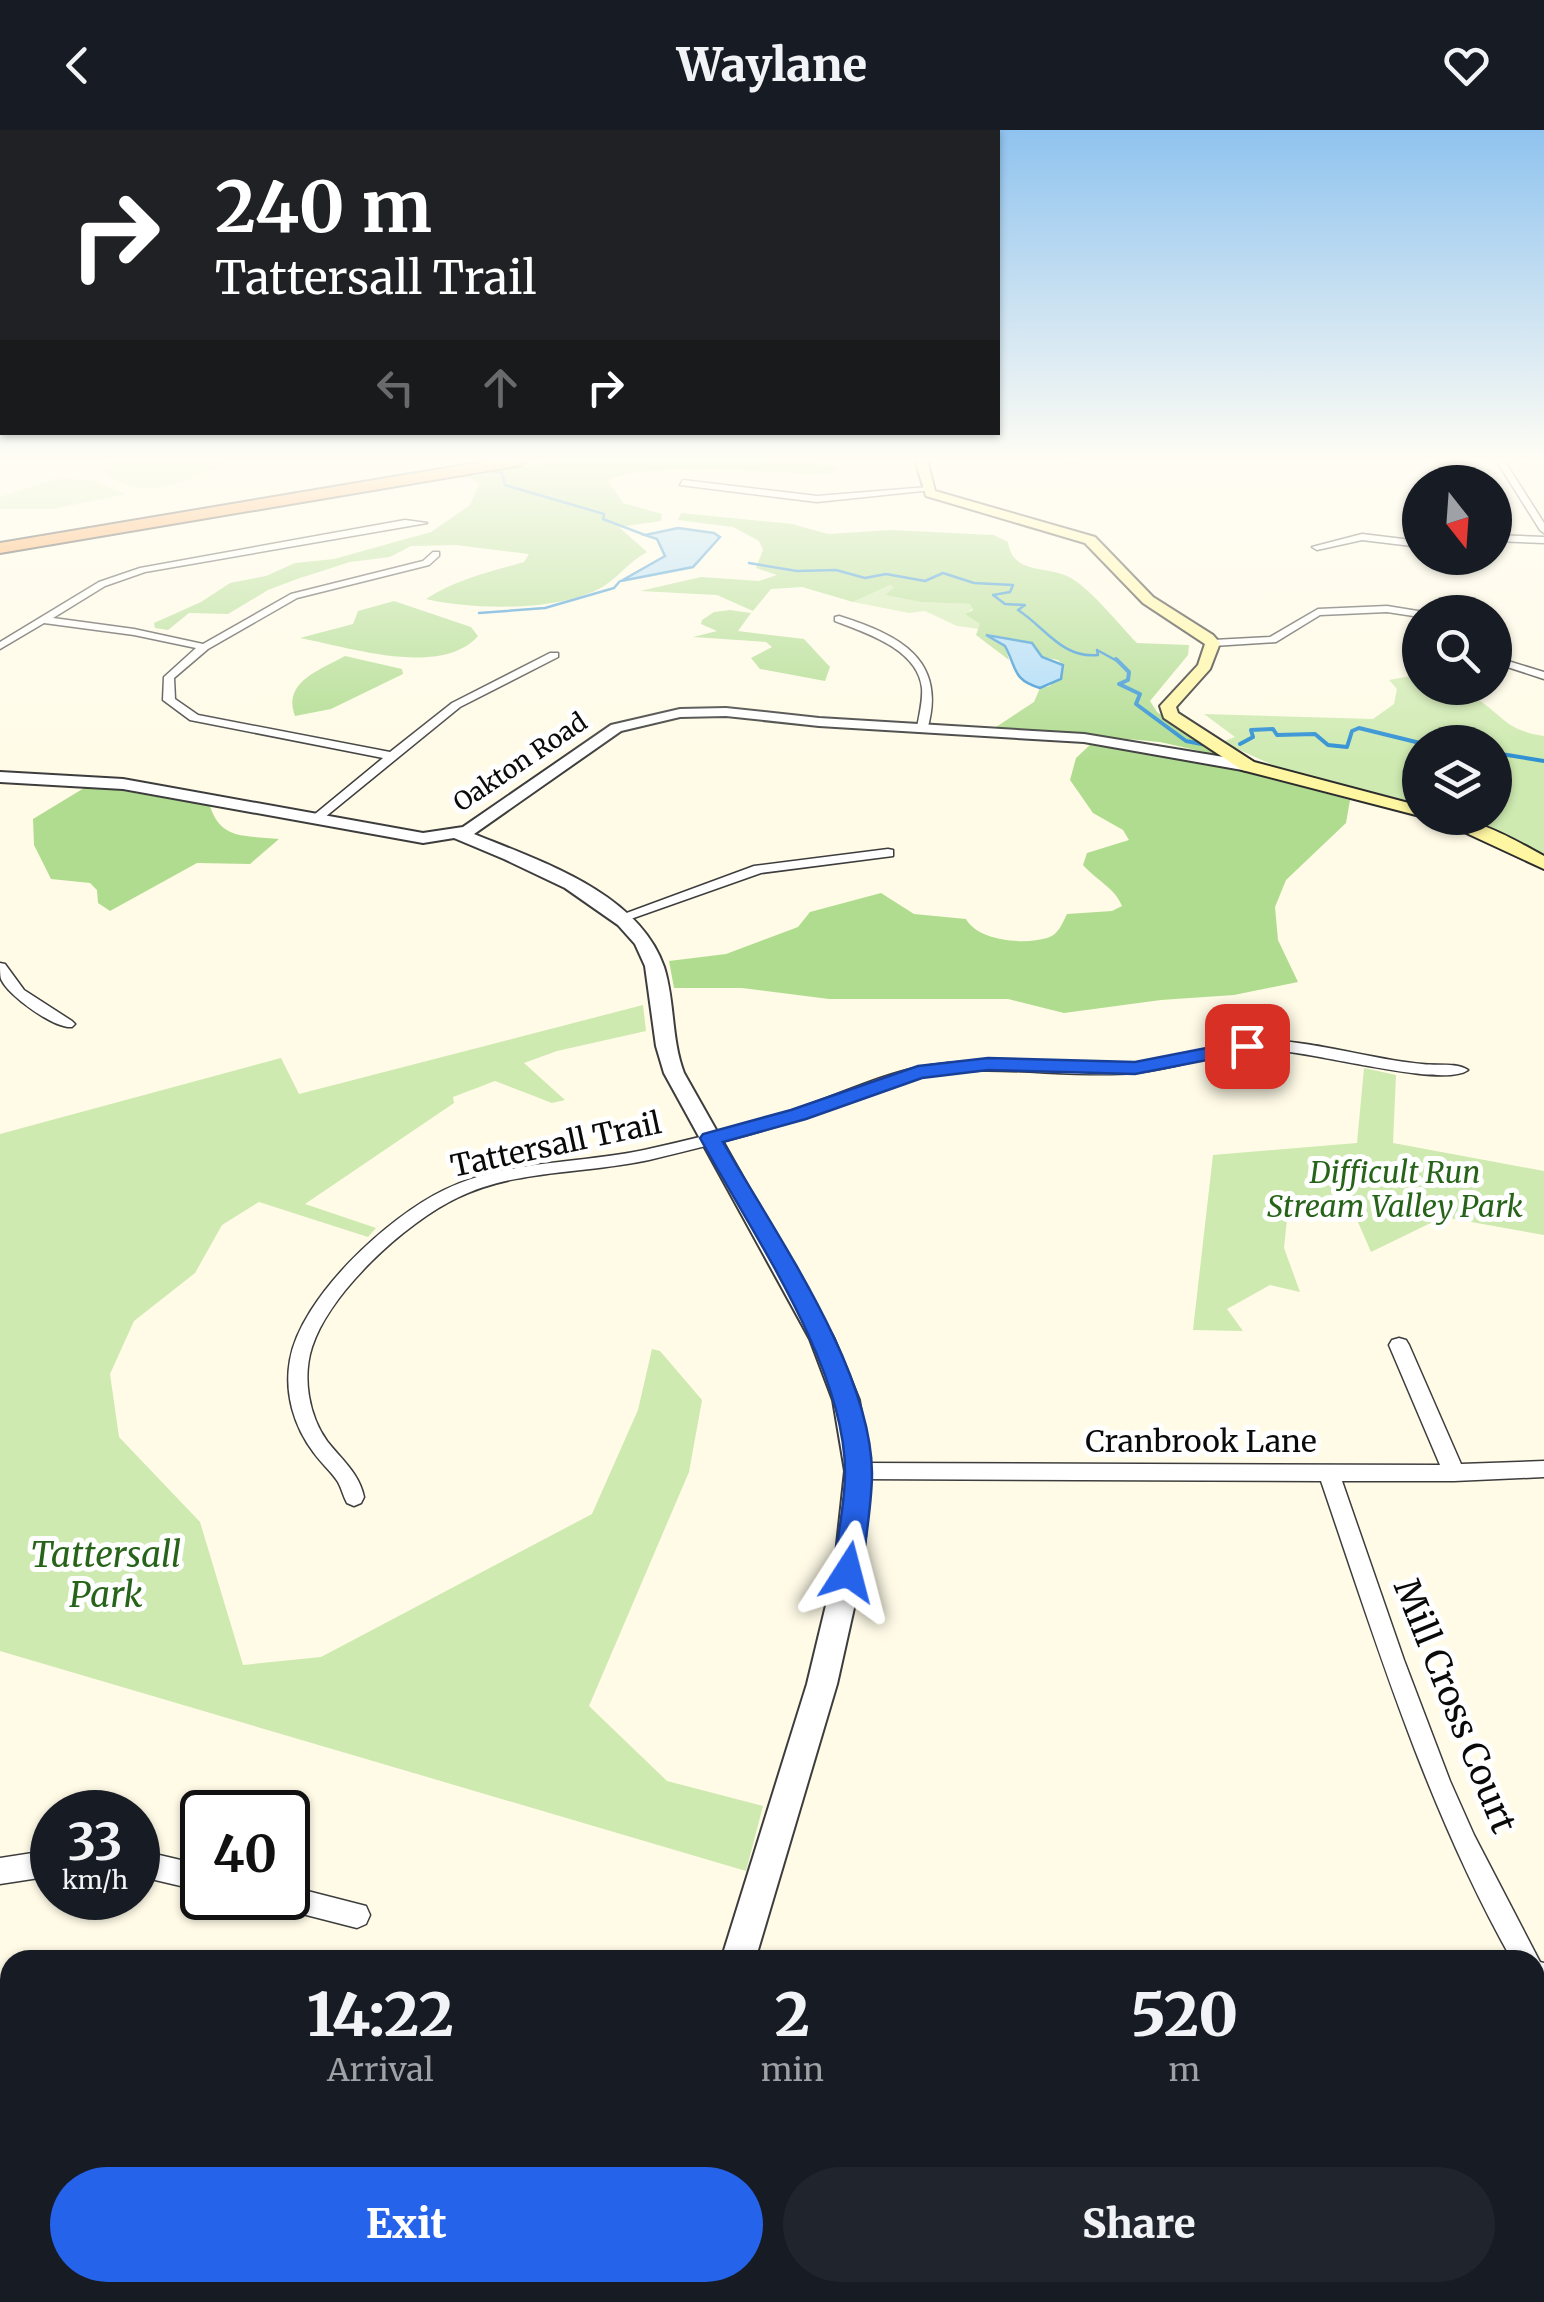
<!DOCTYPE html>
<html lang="en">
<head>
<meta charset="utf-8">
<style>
  :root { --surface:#171b24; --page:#20242c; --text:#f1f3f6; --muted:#9ea1a6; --accent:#2563eb }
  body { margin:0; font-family:Merriweather,serif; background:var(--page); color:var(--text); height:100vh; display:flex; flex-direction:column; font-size:38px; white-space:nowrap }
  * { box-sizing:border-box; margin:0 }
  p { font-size:32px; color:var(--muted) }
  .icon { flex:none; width:55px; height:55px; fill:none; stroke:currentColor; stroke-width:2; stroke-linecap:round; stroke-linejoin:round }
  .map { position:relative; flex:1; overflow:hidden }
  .details { position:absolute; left:0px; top:1820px; width:1545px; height:352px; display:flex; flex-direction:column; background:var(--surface); border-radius:30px 30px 0 0; box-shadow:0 2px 8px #0004 }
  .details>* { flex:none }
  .banner { position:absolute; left:0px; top:0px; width:1000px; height:305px; box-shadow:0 2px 8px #0004; background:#202124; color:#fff; overflow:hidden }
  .needle { width:65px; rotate:163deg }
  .buttons { position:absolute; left:1402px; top:335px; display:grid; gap:20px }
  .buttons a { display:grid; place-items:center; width:110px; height:110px; border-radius:50%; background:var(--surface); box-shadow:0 2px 8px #0004; font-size:50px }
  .speed { position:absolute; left:30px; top:1660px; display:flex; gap:20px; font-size:50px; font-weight:700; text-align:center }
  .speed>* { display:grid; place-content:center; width:130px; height:130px; border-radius:50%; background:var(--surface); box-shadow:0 2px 8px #0004; line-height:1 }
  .speed small { font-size:25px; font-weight:400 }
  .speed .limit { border:5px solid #111; border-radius:15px; background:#fff; color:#111 }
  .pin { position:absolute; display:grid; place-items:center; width:85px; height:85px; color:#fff; margin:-42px; border-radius:20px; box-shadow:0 5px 15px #0006 }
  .me { position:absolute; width:110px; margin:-55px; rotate:9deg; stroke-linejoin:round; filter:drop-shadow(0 0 8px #0008) }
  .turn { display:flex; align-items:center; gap:35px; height:210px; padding:0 50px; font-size:45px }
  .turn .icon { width:130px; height:130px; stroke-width:2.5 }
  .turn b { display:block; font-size:70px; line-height:85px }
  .lanes { display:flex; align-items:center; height:95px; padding:0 50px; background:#0003; justify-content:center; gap:50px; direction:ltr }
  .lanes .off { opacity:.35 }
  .eta { display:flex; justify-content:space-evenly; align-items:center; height:170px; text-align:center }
  .eta b { font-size:60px; font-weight:800; line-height:70px }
  .cta { display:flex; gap:20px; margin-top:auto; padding:20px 50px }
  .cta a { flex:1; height:115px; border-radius:60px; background:var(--accent); color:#fff; font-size:40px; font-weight:800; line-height:115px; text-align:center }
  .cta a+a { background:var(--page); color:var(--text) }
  header { display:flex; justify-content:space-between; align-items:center; height:130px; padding:0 50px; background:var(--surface); font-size:45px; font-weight:800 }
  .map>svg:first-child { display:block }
  .green { fill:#ceeab0 }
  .forest { fill:#b0dc8f }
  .water { fill:#aadaf9; stroke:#2d8fd3; stroke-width:2.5 }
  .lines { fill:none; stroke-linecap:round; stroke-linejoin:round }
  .stream-far1 { stroke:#2d8fd3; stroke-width:2.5 }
  .stream { stroke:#2d8fd3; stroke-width:4 }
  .minor-casing { stroke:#3d3d3d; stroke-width:3 }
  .tertiary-casing { stroke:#3d3d3d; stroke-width:4 }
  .secondary-casing { stroke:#2c2c2c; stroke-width:4 }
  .motorway-casing { stroke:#1b1b1b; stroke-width:4 }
  .minor { fill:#fff; fill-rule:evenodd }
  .tertiary { fill:#fff; fill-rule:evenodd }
  .secondary { fill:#fff6a2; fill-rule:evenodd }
  .motorway { fill:#fc9d49; fill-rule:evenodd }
  .route { fill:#2563eb; stroke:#184099; stroke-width:2.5 }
  .labels { text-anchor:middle; stroke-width:10; stroke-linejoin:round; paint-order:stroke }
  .far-street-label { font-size:25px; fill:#0a0a0a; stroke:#fff }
  .street-label { font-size:30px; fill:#0a0a0a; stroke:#fff }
  .park-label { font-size:30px; font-style:italic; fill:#276419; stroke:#fff }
  .near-park-label { font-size:35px; font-style:italic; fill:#276419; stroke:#fff }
  .near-street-label { font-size:35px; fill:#0a0a0a; stroke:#fff }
</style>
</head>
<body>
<header><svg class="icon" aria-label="back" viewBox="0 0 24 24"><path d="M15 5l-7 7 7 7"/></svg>Waylane<svg class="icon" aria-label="heart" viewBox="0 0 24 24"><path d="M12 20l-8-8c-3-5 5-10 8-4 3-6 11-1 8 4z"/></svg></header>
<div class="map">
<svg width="1544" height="2172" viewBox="0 0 1544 2172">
  <rect width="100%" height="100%" fill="#fffbe7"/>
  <!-- green -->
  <path class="green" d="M111 330H232C194 349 139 377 103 341Z
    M60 347 94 351 126 364 53 379H0V367Z
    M890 455 895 457 885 465 920 472 970 474 974 477 966 484 980 494V499L957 496 925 481 909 483 853 472Z
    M1411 546 1420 549V558C1437 558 1452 557 1468 564 1501 580 1501 600 1544 606V724L1463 688H1495V612H1420V674L1277 637 1222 612 1235 607 1204 584 1373 589 1394 574 1397 559 1389 550Z
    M643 875 646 901 557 921 524 933 565 970 552 973 495 951 453 967 454 973 305 1074 376 1098 368 1107 259 1072 222 1095 195 1143 134 1191 110 1244 119 1307 200 1392 243 1535 321 1527 592 1384 638 1280 652 1219 660 1221 702 1270 689 1342 589 1576 667 1651 763 1676 746 1741 0 1521V1004L281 928 299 964Z
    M1364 938 1396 945 1393 1013 1544 1041V1105L1443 1087 1371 1122 1351 1076 1288 1080 1284 1118 1300 1162 1270 1155 1227 1179 1243 1201 1193 1200 1213 1025 1357 1013Z
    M1535 2140 1544 2148V2172H1090L1091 2162H1535Z"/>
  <!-- forest -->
  <path class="forest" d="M563 330H794L841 338 834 343 816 345C778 341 633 332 608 351L623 373 662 384 661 391 619 397 647 422C627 433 620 446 604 456 562 482 473 480 426 469 456 449 489 442 524 432L529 424 456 415 411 416 390 427 350 432 297 449 268 460 228 484 189 483 168 500 155 498 154 493 201 472 230 453 266 446 295 433 334 429 431 402 470 375 479 354 472 348H457Z
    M681 383 792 394 828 404 891 400 994 405 1008 412C1012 444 1046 436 1067 446 1089 456 1119 495 1137 513L1189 515 1188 525 1150 571 1157 582 1222 626 1160 612 996 597 1034 572 1040 558 1050 556 1063 535 1058 530 1042 527 1032 513 988 504 1005 516 1009 530 976 505 980 494 965 484 973 480 970 474 920 472 885 465 894 457 890 455 853 472 802 457 771 459 753 481 717 465 640 461 701 447 759 451 777 445 756 438 763 420 759 411 733 397 678 390Z
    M394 471 471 497 478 506C441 548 348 517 300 508L353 494 358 481Z
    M730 480 751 483 738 501 804 509 830 537 825 551 760 539 751 528 772 517 766 512 693 507 717 501 701 494 702 490 714 482Z
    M345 526 402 539 403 544 331 579 295 586C282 552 320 540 345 526Z
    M1092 613 1218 635 1350 670 1346 693 1286 750 1275 777 1278 810 1298 852 1234 865 1161 870 1064 883 1008 869H829L742 858H674L669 831 726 824 798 797 810 782 881 763 914 784 966 789C978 811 1024 815 1047 808 1058 805 1062 794 1067 784L1112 781 1122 776C1115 758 1096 750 1083 735L1087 723 1129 710 1123 700 1093 683 1070 650 1076 628Z
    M89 655 210 676C221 711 247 705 279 709L250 734 197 733 110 781 98 773 97 760 90 753 51 749 34 715 33 689Z"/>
  <!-- water -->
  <path class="water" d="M678 398 714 403 720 407 693 437 621 451 665 426 657 409 645 405Z
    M986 505 1032 513 1042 527 1063 535 1061 549 1040 558C1012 550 1017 538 1005 516Z"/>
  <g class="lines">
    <!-- stream-far1 -->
    <path class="stream-far1" d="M491 341 502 343 505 355 604 384 603 389 645 405
      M749 433 797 441 836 440 865 448 886 444 925 451 943 443 974 453 1013 455 1010 462 993 465 1005 474 1025 475 1018 480C1045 497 1062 529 1098 525L1097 520 1119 532
      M479 483 545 478 614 458 620 451"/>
    <!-- stream -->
    <path class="stream" d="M1116 529 1129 542 1128 550 1119 554 1140 564 1136 574 1186 611 1207 615
      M1240 614 1253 607 1251 600 1273 599 1277 605 1315 604 1328 615 1347 617 1352 601 1359 598 1420 613
      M1495 623 1544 631"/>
    <!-- minor casing -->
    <g class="minor-casing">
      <path id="minor" d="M1067 330H1075V332L1071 334Z
        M1496 330H1504L1544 393V403L1540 400Z
        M683 350 817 366 928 357 932 360 817 372 680 355Z
        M405 390 427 393 145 442 105 456 53 488 134 499 203 514 291 464 423 431 433 422H439V426L429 435 297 468 208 519 174 548 175 569 198 585 390 622 452 573 550 523H558V527L460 577 319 692 309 689 383 628 190 590 163 570 164 547 196 518 134 505 44 493 0 519V512L99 452 140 438Z
        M1362 404 1420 411V417L1362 410 1317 420 1312 417Z
        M1495 405 1544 407V413L1495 411Z
        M1387 476 1424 482H1420V487L1387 482 1320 485 1276 512 1213 516 1208 513 1213 510 1270 507 1318 479Z
        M839 486C899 505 948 529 927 600L917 598C919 585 923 571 922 558 918 519 866 503 835 491V487Z
        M1495 527 1544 542V549L1495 533Z
        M888 719 893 720V726L761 743 625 791H615L613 788 754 736Z
        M0 833 5 834 24 860 72 891 75 894 72 897C55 899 8 866 1 849 0 845 0 837 0 833Z
        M1266 910C1319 912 1370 929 1422 934 1437 936 1456 932 1468 940 1443 959 1309 920 1268 920 1222 920 1179 939 1134 943 1062 949 987 931 916 948 879 957 845 974 809 986 756 1004 703 1017 649 1030 586 1044 515 1039 457 1068 405 1093 330 1162 312 1217 302 1248 309 1286 327 1311 342 1330 359 1343 364 1367L361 1373 354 1376 347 1373C343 1366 342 1359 338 1352 331 1341 321 1333 314 1323 294 1297 284 1263 290 1230 301 1167 388 1087 444 1060 505 1030 578 1034 644 1020 698 1008 752 995 805 976 843 963 880 945 920 937 990 923 1061 939 1132 933 1177 930 1220 914 1266 910Z
        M1399 1208 1406 1210 1409 1215 1461 1334 1544 1331V1347L1454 1351H1342L1404 1530 1450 1651 1474 1705 1540 1832 1544 1833V1869L1535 1865V1830H1512C1427 1679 1377 1515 1321 1351L858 1349 851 1347 848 1341 851 1335 858 1333 1440 1335 1389 1215 1392 1210Z
        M52 1720V1746L0 1754V1728Z
        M138 1720 202 1735V1761L138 1746Z
        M288 1756 366 1776 370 1785 366 1794 357 1798 275 1777 271 1768H288Z"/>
    </g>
    <!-- tertiary casing -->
    <g class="tertiary-casing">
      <path id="tertiary" d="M726 578 819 588 1084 604 1248 631 1256 636 1248 641 1084 612 819 596 726 586 680 587 621 601 474 704C540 731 639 763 664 837 675 872 671 909 684 943L834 1209 859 1270 871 1341 862 1442 837 1554 755 1830H721L807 1554 834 1442 845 1341 833 1270 810 1209 664 943 656 916 645 836 635 814 618 795 565 758 504 729 454 708 423 713 123 659 0 652V642L123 649 423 703 463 697 611 595 680 579Z
        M646 2162H686V2172H646Z"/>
    </g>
    <!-- secondary casing -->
    <g class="secondary-casing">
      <path id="secondary" d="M915 330H927L935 361 1095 407 1153 467 1213 505 1220 513 1210 539 1176 577 1178 583 1254 632 1420 676V686L1242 640 1164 588 1160 576 1198 535 1205 514 1143 473 1085 413 926 366Z
        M1434 688C1475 686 1509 707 1544 726V739Z"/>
    </g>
    <!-- motorway casing -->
    <g class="motorway-casing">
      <path id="motorway" d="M494 330H529L522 335 0 423V413Z"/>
    </g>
    <!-- minor -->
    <use href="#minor" class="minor"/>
    <!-- tertiary -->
    <use href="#tertiary" class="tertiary"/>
    <!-- secondary -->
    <use href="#secondary" class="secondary"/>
    <!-- motorway -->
    <use href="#motorway" class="motorway"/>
  </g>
  <!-- sky -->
  <linearGradient id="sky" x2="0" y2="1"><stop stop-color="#8fc3ef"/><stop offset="0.52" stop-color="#fffdf4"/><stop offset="1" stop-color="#fffdf4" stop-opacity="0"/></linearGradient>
  <rect width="1544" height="634" fill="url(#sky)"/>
  <!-- route -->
  <path class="route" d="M1247 910 1257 916 1254 921 1135 944 988 940 922 948 806 989 723 1012C774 1102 871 1238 872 1343 872 1375 865 1409 862 1442L858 1450 848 1454 838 1450 833 1442C837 1409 845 1375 845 1343 846 1237 750 1100 700 1008L703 1004 791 980 918 936 988 928 1135 932Z"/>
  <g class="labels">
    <!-- far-street labels -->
    <g class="far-street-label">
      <text transform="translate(520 632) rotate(-34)" y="9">Oakton Road</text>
    </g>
    <!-- street labels -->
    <g class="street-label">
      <text transform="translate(556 1015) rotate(-12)" y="10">Tattersall Trail</text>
      <text x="1201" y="1322">Cranbrook Lane</text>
    </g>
    <!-- park labels -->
    <g class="park-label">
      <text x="1395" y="1053">Difficult Run<tspan x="1395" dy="34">Stream Valley Park</tspan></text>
    </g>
    <!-- near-park labels -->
    <g class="near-park-label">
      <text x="106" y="1437">Tattersall<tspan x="106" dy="40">Park</tspan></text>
    </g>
    <!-- near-street labels -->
    <g class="near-street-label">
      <text transform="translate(1455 1576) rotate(68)" y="12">Mill Cross Court</text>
    </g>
  </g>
</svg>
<div class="buttons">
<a><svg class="needle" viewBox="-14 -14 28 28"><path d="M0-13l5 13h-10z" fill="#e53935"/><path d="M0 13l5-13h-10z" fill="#9ea1a6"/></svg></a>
<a><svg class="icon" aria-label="search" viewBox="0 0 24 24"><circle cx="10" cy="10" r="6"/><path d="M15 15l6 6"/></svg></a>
<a><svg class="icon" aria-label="layers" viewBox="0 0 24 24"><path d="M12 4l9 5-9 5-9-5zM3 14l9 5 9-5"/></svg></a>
</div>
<div class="speed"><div>33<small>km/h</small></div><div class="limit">40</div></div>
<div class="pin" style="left:1247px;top:916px;background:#d93025"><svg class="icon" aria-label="arrive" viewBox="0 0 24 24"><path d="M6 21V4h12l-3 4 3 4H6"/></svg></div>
<svg class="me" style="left:848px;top:1442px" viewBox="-20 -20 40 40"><path d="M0-17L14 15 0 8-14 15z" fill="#2563eb" stroke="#fff" stroke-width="4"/></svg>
<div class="banner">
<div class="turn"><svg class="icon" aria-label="right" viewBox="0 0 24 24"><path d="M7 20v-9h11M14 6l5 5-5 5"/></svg><div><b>240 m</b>Tattersall Trail</div></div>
<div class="lanes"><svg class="icon off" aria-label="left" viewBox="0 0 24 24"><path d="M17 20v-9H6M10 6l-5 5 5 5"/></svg><svg class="icon off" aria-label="ahead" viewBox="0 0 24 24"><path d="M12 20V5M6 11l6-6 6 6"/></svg><svg class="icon" aria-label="right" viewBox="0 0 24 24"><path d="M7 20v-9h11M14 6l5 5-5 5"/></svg></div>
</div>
<section class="details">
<div class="eta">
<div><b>14:22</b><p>Arrival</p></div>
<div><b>2</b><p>min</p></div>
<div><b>520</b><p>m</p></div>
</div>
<div class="cta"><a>Exit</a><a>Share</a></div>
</section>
</div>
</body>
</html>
